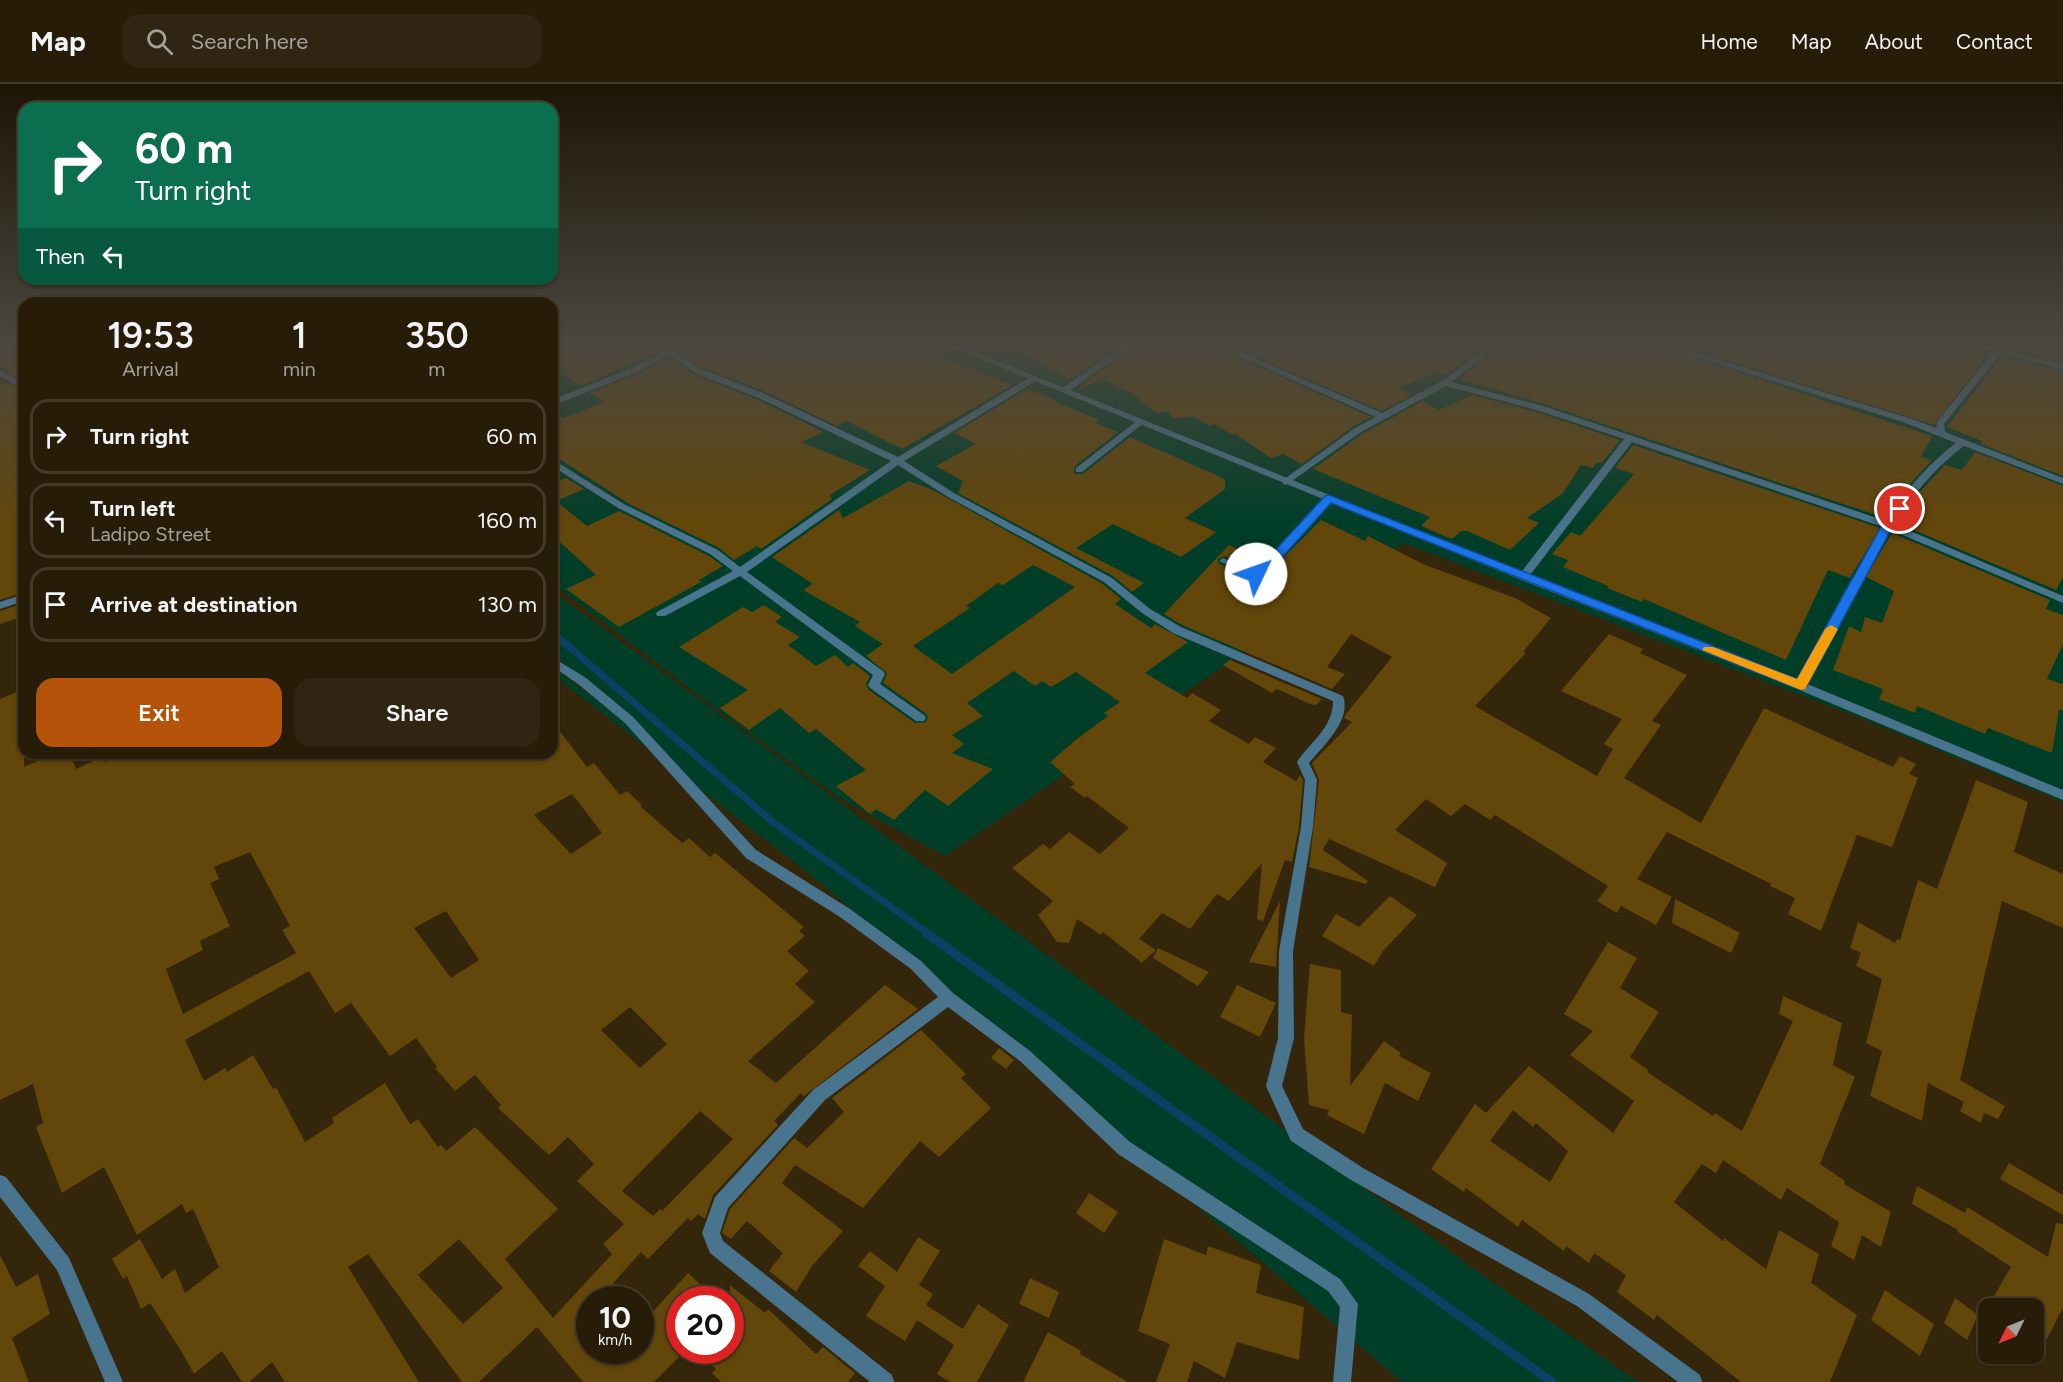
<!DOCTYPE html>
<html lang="en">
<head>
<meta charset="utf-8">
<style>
  :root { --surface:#271c08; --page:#2f2512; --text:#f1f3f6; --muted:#a4a19c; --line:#433a29; --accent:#b45309 }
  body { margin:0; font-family:Figtree,sans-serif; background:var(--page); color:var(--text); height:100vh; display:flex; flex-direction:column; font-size:22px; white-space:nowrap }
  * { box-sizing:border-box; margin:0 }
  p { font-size:20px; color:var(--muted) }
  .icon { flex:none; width:33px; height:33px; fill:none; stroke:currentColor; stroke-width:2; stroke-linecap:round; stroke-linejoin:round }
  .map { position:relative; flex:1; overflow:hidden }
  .sheet { position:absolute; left:18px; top:213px; width:540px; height:462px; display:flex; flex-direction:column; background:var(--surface); border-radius:18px; box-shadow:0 2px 4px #0004,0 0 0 2px var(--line) }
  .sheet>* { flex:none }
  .banner { position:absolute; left:18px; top:18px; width:540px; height:183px; border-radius:18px; box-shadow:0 2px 4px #0004,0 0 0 2px var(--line); background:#0b6e4f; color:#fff; overflow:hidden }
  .needle { width:39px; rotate:227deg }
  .controls { position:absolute; left:1978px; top:1214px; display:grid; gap:12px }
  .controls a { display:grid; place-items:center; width:66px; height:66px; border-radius:12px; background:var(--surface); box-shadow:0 2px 4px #0004,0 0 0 2px var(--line); font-size:30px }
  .speed { position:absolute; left:576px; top:1202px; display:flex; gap:12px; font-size:30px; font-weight:700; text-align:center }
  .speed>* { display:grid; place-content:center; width:78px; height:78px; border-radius:50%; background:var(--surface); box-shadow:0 2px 4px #0004,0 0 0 2px var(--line); line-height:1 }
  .speed small { font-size:15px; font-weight:400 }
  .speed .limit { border:9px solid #d22; background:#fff; color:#111 }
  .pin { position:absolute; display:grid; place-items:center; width:51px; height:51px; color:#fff; margin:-26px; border:3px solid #fff; border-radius:50%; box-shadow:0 2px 6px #0007 }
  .me { position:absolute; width:66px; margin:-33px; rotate:48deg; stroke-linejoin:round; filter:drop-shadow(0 0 4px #0008) }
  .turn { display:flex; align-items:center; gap:21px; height:126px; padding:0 18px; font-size:27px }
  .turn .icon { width:78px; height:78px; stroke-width:2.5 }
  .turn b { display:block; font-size:42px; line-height:51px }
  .then { display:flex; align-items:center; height:57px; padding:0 18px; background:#0003; gap:12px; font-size:22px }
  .eta { display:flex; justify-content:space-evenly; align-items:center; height:102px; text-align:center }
  .eta b { font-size:36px; font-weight:600; line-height:42px }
  .action { display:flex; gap:12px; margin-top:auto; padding:12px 18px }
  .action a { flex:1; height:69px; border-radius:18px; background:var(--accent); color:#fff; font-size:24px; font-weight:600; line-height:69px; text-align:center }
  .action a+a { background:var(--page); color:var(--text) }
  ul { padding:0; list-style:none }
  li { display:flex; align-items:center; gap:18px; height:75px; margin:0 12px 9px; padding:0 6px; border:3px solid var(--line); border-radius:18px }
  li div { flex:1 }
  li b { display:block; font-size:22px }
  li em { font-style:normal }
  header { display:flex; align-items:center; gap:36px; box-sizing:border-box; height:84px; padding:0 30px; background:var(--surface); border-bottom:2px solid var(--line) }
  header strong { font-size:28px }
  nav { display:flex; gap:33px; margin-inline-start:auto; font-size:21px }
  .search { width:420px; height:54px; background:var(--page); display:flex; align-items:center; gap:15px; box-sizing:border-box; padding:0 21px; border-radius:18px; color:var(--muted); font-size:22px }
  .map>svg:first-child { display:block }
  .green { fill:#003e27 }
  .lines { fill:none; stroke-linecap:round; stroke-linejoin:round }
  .stream-far1 { stroke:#0c4165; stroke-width:7 }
  .stream { stroke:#0c4165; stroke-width:9 }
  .building { fill:#62460a; fill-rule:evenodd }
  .service { fill:#49748e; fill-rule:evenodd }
  .minor { fill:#49748e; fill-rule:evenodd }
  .tertiary { fill:#49748e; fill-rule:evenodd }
  .route { fill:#1a73e8; stroke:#114b97; stroke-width:1.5 }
  .slow { fill:#f59e0b }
</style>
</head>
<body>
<header>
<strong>Map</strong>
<div class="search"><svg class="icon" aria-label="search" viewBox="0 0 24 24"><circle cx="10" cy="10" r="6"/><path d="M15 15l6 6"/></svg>Search here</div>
<nav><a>Home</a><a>Map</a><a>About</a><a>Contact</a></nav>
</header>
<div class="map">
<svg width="2063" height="1298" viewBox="0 0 2063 1298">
  <rect width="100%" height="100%" fill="#34260b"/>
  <!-- green -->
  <path class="green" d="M552 258H2063V718L1868 637 1404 459 945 772 838 713 731 636 552 499Z
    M552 507 1485 1193 1638 1298H1402L817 796 552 590V582L670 671 552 569Z"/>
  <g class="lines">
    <!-- stream-far1 -->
    <path class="stream-far1" d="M552 548 774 739 929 850"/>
    <!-- stream -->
    <path class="stream" d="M926 849 1552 1298"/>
  </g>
  <!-- building -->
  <path class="building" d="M559 258H640L658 268 580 302 561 289 567 287 552 277V261Z
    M660 258H900L1013 301 902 365 847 337 837 342 766 308 702 283Z
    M1006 258H1124L1069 296Z
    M1140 258H1193L1203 263 1209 261 1371 333 1354 342 1302 380 1283 370 1271 374 1236 350 1232 351 1215 340 1210 342 1192 332 1175 335 1167 327 1157 329 1131 309 1102 295 1082 304 1079 303Z
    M1244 258H1271L1250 270 1235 263Z
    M1289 258H1491L1446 291 1438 288 1399 304 1412 311 1382 327 1261 275Z
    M1506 258H1646L1932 352 1921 373 1932 376 1907 403 1885 434 1544 320 1459 295Z
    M1670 258H1895L1936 272 1950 260 1985 272 1986 267 1990 268 1934 341Z
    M2008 258H2063V279L2006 263Z
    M24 259V296L6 287 0 279V265Z
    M2002 272 2063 288V392L1981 360 1982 357 1947 343Z
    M669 274 694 291 758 316 824 348 801 358 870 386 830 411 832 415 761 465 757 462 734 476 719 464 631 421 552 370V326L563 334 604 318 590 309 636 291Z
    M8 299 24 308V508L0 516V301Z
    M1027 305 1057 316 1054 317 1100 336 1094 338 1118 348 1075 382 1074 390H1083L1130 353 1225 395V405L1185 434 1216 448 1181 473 1113 440 1076 464 1144 499 1132 508 1113 492 958 409 963 397 936 382 976 360 954 349Z
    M1472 311 1536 328 1620 356 1602 379 1597 378 1593 384 1581 381 1563 409 1527 434 1539 439 1510 466 1467 447H1461L1452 455 1421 442 1430 433 1313 385 1362 350 1423 317 1439 326Z
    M1633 361 1880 444 1850 494 1828 486 1786 576 1644 515 1642 518 1607 504 1608 502 1563 483 1568 476 1552 470 1571 448 1580 452 1634 390 1615 384Z
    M1975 368 2063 402V493L2056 506 1897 439 1919 409 1945 381 1962 386Z
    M566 394 584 405 556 417 587 442 619 427 709 472 723 482 699 496 701 498 619 543 566 505 596 491 552 451V400Z
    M909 397 933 406 1103 500 1121 515 1115 520 1151 544 1155 540 1188 558 1145 589 1187 614 1192 609 1221 626 1209 637 1249 660 1255 653 1276 664 1263 678 1296 697 1300 691 1303 696 1299 743 1292 778 1285 776 1263 837 1257 835 1262 779 1229 817 1217 810 1190 845 1162 829 1139 855 1156 866 1142 879 1103 848 1101 851 1077 835 1069 859 1057 858 1038 831 1053 817 1012 784 1043 760 1050 765 1069 748 1100 770 1129 744 1087 712 1085 714 1070 703 1075 700 1050 678 1077 655 1108 632 1104 629 1120 618 1076 588 1051 603 1042 597 1035 602 1014 587 967 619 983 632 952 651 964 660 952 669 993 685 948 722 925 706 894 736 876 725 870 730 836 702 866 686 816 645 809 649 780 624 749 646 720 624 748 606 679 563 743 523 752 528 764 521 782 533 775 538 800 553 788 561 816 582 835 571 848 583 853 579 870 592 866 600 869 606 915 639 926 638 928 633 925 629 883 599 887 589 866 572 883 560 855 542 860 538 803 506 813 500 772 473 839 426 843 434ZM1033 481 1075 503 952 590 913 562 970 524 966 522 998 499 1003 501Z
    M1321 436 1365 457 1368 452 1423 480 1515 514 1551 534 1523 568 1526 569 1475 622 1597 692 1613 665 1604 660 1622 635 1561 607 1609 550 1643 565 1640 569 1687 591 1652 637 1661 641 1624 694 1701 739 1764 624 1893 683 1900 672 1916 680 1909 690 1918 694 1892 763 1857 751 1821 847 1788 830 1795 814 1770 802 1771 800 1667 748 1637 795 1672 813 1656 841 1621 822 1617 829 1597 817 1608 802 1495 731 1490 736 1465 720 1451 732 1426 715 1395 746 1447 779 1435 803 1329 755 1323 766 1368 797 1366 800 1309 783 1319 696 1312 679 1352 638 1344 634 1346 630 1392 573 1351 550 1327 583 1345 590 1332 605 1182 541 1164 530 1229 461 1264 477 1254 485 1224 472 1218 475V479L1249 494 1265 492Z
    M1892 449 2050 516 2046 525 2063 531V560L2047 595 2063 600V627L2059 625 2052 669 1988 644 1985 650 1917 622 1915 629 1879 615 1883 605 1833 586 1849 542 1861 548 1865 533 1882 539 1894 507 1866 493Z
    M24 519V532L0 540V527Z
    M1230 576 1322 615 1316 621 1310 620 1277 605 1272 609 1223 581Z
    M24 605V683L56 669H69L76 685 102 673 105 678 126 669H552V637L587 683 594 679 620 711 627 707 642 721 640 722 682 759 689 754 710 773 715 769 804 843 799 847 805 852 787 867 809 887 795 900 815 918 748 977 776 999 885 901 918 925 804 1012 801 1009 774 1037 778 1041 713 1111 705 1135 698 1130 691 1137 688 1134 648 1175 641 1168 608 1205 619 1215H590V1266H640V1242L688 1189 716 1215H680V1272L654 1298H583L537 1243 479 1298H462L368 1170 348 1183 419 1298H285L272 1278 249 1298H242L222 1267 194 1290 180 1265 150 1219 141 1225 127 1192 123 1195 112 1175 140 1155 162 1195 175 1185 185 1209 219 1183 193 1125 186 1129 182 1120 137 1151 104 1083 62 1109 36 1043 43 1039 33 1000 0 1016V615ZM572 710 602 749 571 770 534 731ZM250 768 290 842 282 846 296 869 183 930 166 885 203 866 200 857 230 842 210 799 219 795 214 783ZM446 827 479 876 451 894 414 844ZM309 887 335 929 351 919 390 972 416 954 437 983 435 984 455 1007 475 991 501 1021 498 1024 549 1071 568 1053 594 1080 577 1097 624 1140 603 1160 612 1170 553 1234 505 1175 558 1125 475 1043 446 1067 441 1061 438 1063 418 1035 410 1040 385 999 332 1034 334 1039 305 1058 276 1003 273 1005 253 971 227 988 225 984 204 997 185 956ZM630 923 667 960 640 984 601 946ZM700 1027 733 1055 662 1127 660 1125 653 1132 622 1107ZM459 1155 503 1204 463 1240 418 1191Z
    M1976 696 2028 718 2014 768 2063 790V844L2002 817 1960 996 2005 1022 1998 1035 1984 1029 1981 1039 1960 1027 1964 1018 1928 999 1922 1037 1870 1012 1882 967 1866 959 1882 895 1856 882 1861 869 1850 864 1858 838 1895 859 1897 855 1900 856 1918 796 1937 805Z
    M1390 812 1417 831 1383 867 1374 882 1322 852 1336 830 1359 843Z
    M1675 815 1740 849 1731 869 1672 839Z
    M1280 817 1276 883 1249 878Z
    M1608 858 1637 874 1620 904 1659 928 1630 973 1648 986 1647 988 1713 1032 1715 1029 1742 1047 1793 937 1779 930 1783 912 1842 939 1833 981 1855 993 1820 1080 1845 1097 1844 1100 1891 1128 1881 1163 1862 1151 1854 1176 1831 1162 1839 1138 1787 1104 1781 1116 1723 1076 1716 1089 1702 1080 1674 1118 1723 1157 1724 1154 1766 1185 1779 1146 1819 1170 1811 1199 1857 1231 1830 1298H1741L1657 1231 1654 1236 1617 1208 1626 1191 1594 1169 1589 1179 1566 1162 1564 1167 1522 1136 1518 1143 1466 1104 1464 1108 1431 1085 1475 1020 1486 1029 1529 982 1613 1049 1634 1017 1570 971 1593 947 1564 930ZM1513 1026 1533 1043 1536 1039 1568 1067 1550 1098 1490 1057Z
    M1158 864 1209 888 1198 902 1153 874Z
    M1310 880 1341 886V928L1352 931 1350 1002 1384 957 1401 969 1399 972 1431 989 1418 1017 1385 999 1364 1050 1327 1031 1329 1026 1309 1021 1304 954Z
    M1237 901 1276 919 1260 953 1220 933Z
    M921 946 966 990 961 994 991 1024 939 1073 920 1057 863 1124 795 1081 782 1099 843 1147 812 1182 796 1208 769 1187 783 1169 747 1137 731 1155 722 1149 730 1125 794 1054 807 1064 844 1028 832 1014Z
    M999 964 1014 976 1006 985 991 974Z
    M2009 1079 2063 1111V1131L2000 1095Z
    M1917 1102 1965 1129 1967 1123 2048 1173 2056 1139 2063 1140V1224L2034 1279V1224H1987L2011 1183 1958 1148V1146L1912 1120Z
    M1089 1109 1118 1128 1104 1149 1076 1129Z
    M918 1153 940 1167 919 1201 933 1210 926 1221 963 1245 978 1220 1009 1241 977 1298H950L937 1290 954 1261 917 1236 905 1257 866 1232 885 1202 858 1182 870 1167 897 1188Z
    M1164 1155 1206 1171 1208 1162 1261 1181 1256 1209 1304 1223 1299 1276 1237 1258 1225 1294 1194 1277 1187 1298H1156L1170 1260 1138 1247Z
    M0 1171 16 1203 38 1190 50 1230 12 1254 29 1298H0Z
    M1030 1194 1059 1208 1049 1234 1019 1220Z
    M730 1201 765 1229 768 1225 816 1270 823 1263 855 1289 848 1298H721L712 1289 716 1285 694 1266H730Z
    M1885 1206 1934 1240 1920 1272 1871 1236Z
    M1955 1214 1978 1231 1967 1256 1944 1239Z
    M1048 1248 1081 1267 1080 1270 1128 1298H1023Z"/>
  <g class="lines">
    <!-- service -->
    <path class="service" d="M1138 336 1145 338 1082 388H1076V384Z
      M1329 412 1333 415 1332 417 1265 490 1250 492 1219 477 1223 474 1254 487 1259 486 1326 413Z"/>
    <!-- minor -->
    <path class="minor" d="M642 258H653L672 266 701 285 765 310 898 373 1030 293H1036V297L904 377 954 409 1112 494 1150 525 1181 543 1343 612C1352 636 1323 662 1309 679L1317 696 1313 743 1293 867 1294 954 1282 1002 1303 1045 1363 1084 1589 1210 1700 1291 1702 1298H1678L1577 1222 1351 1096 1291 1057 1266 1002 1278 954 1279 867 1301 743 1305 696 1297 678C1310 658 1333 644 1333 617L1173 549 1142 529 1104 498 948 413 898 381 747 488 883 587 885 590 880 600 924 631 926 634 924 637H916L870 604 868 601 873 591 740 492 665 532H657L656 530 657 528 733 487 710 470 618 424 552 382V375L624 420 718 466 740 483 891 377 759 314 695 289 669 271 635 289 552 322V316L629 285 663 268Z
      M1128 258H1138L1068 308H1062V304Z
      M1207 258H1218L1250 272 1276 258H1287L1256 275 1382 329 1442 297 1495 258H1504L1451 298 1543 322 1886 437C1905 407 1928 380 1956 359L1906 339 1648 258H1661L1912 335 1936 344 1937 338 1994 267 1964 258H1978L1996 263 1998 258H2006L2003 265 2063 281V286L2001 269 1944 340 1945 348 2063 394V400L1964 362C1936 383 1913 410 1894 440L2063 512V519L1891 446 1856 505 1807 602 1805 605H1797L1795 602 1846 505 1883 443 1632 358 1527 495H1519L1518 493 1519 491 1624 355 1537 326 1446 302 1361 348 1286 401 1283 400V396L1355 344 1376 333Z
      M0 286 24 299V306L0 292Z
      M24 510V517L0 525V518Z
      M552 573 586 594 633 633 756 766 850 825 921 877 953 909 1030 967 1130 1058 1340 1195 1358 1220 1351 1298H1333L1340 1223 1328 1207 1118 1070 1020 977 948 923 825 1016 728 1124 720 1149 723 1157 892 1291 894 1298H870L710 1169 702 1149 715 1113 813 1006 938 913 911 885 840 833 746 774 625 639 578 600 552 582Z
      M0 1091 6 1093 69 1174 123 1298H105L57 1186 0 1113Z"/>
    <!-- tertiary -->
    <path class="tertiary" d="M939 258H951L1527 491 1805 599 2063 706V716L1797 605 1519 495Z"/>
  </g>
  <!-- sky -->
  <linearGradient id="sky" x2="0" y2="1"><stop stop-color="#1d1506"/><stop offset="0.59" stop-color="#4a473f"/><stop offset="1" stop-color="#4a473f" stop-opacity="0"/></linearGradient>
  <rect width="2063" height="440" fill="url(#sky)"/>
  <!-- route -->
  <path class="route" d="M1329 411 1797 595 1882 441 1896 422 1906 425 1893 442 1807 602 1801 606 1331 419 1266 491 1252 493V487L1257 486 1325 412Z"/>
  <!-- slow -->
  <path class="slow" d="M1831 541 1838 545 1805 605 1801 606 1702 566 1704 563H1713L1797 595 1825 545Z"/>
</svg>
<div class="controls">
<a><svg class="needle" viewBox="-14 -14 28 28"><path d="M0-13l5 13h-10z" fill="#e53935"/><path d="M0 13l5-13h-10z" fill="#a4a19c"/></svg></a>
</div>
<div class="speed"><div>10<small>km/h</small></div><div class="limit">20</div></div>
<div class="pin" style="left:1900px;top:425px;background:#d93025"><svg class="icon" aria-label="arrive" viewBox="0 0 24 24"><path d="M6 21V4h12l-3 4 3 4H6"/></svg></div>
<svg class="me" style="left:1256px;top:490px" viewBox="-20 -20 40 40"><circle r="19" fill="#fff"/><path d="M0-13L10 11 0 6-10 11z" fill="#1a73e8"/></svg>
<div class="banner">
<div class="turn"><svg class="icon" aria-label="right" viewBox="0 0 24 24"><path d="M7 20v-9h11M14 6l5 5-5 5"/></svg><div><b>60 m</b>Turn right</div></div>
<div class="then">Then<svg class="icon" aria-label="left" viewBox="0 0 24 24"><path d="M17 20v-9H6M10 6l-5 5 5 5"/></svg></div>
</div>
<section class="sheet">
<div class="eta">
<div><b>19:53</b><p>Arrival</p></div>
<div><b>1</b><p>min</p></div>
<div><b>350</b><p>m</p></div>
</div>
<ul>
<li><svg class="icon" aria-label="right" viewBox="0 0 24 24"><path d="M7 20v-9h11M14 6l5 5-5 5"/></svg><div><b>Turn right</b></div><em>60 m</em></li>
<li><svg class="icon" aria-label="left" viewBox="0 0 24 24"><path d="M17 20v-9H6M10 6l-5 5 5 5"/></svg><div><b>Turn left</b><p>Ladipo Street</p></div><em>160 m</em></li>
<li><svg class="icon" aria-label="arrive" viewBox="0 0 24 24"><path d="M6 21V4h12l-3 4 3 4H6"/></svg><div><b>Arrive at destination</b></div><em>130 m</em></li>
</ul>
<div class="action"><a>Exit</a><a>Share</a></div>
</section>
</div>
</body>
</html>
